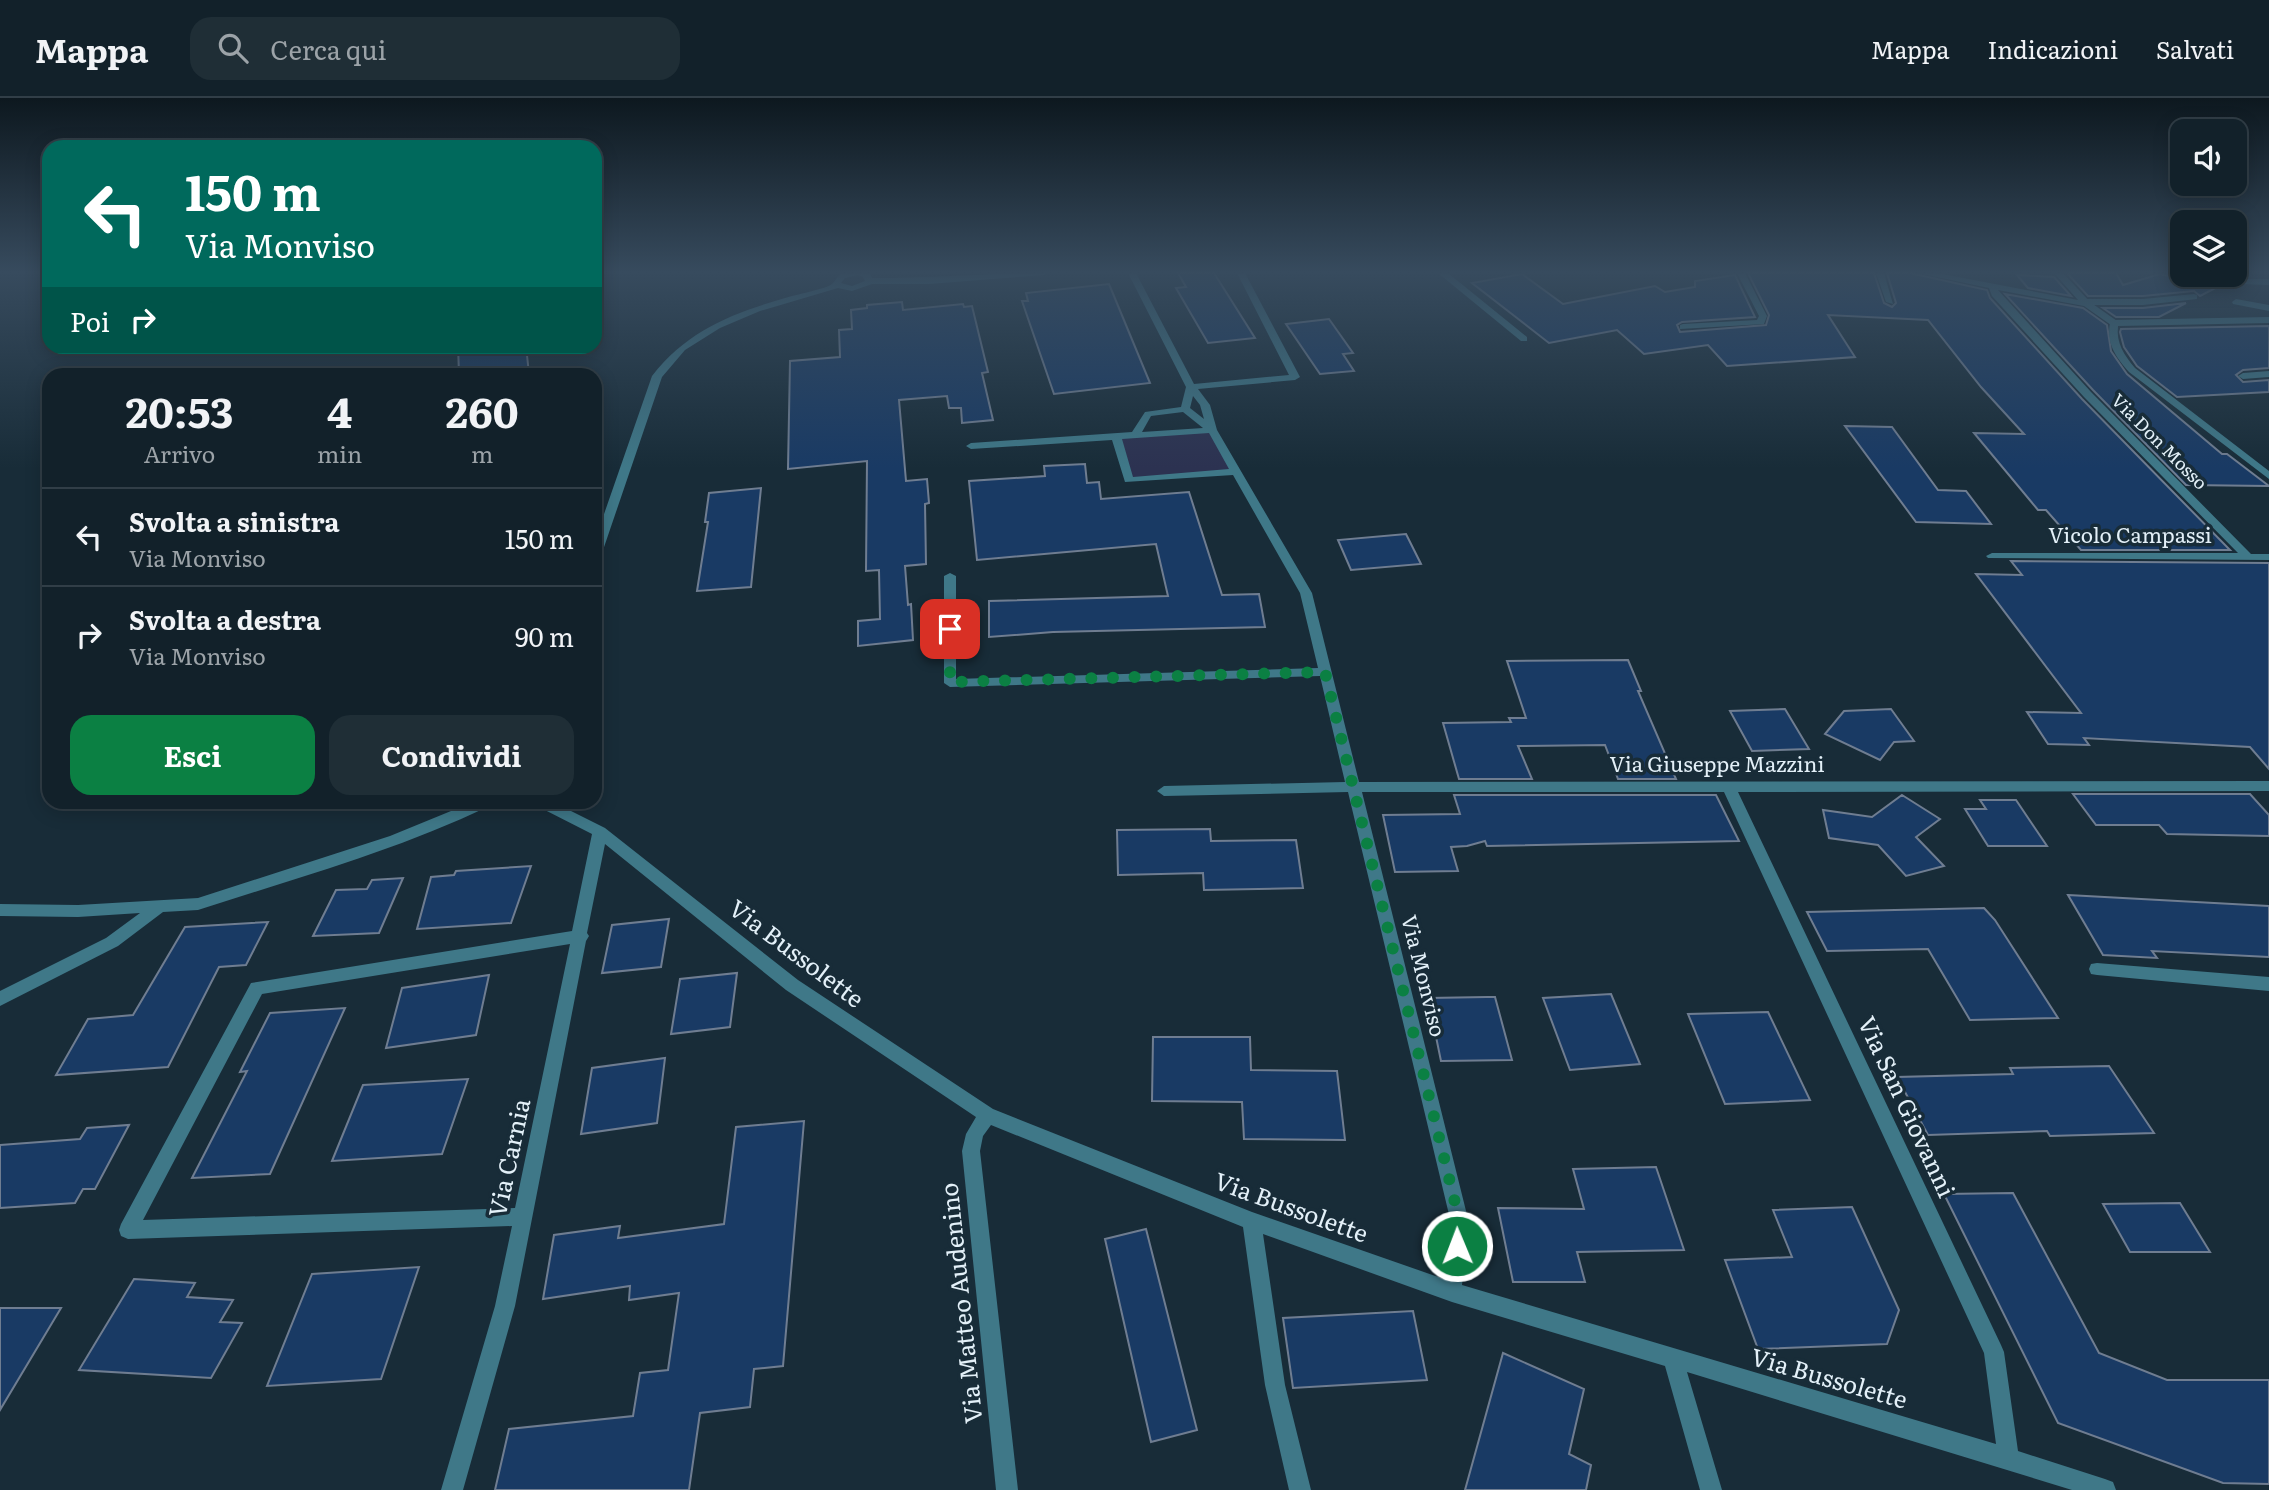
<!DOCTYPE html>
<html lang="it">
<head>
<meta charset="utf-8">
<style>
  :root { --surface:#12212a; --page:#1f2e36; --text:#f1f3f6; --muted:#9ca3a8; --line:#313e47; --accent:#0b8043 }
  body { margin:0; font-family:Literata,serif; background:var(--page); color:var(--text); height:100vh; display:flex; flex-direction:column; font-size:26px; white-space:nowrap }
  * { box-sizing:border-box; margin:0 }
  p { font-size:23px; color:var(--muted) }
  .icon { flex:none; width:38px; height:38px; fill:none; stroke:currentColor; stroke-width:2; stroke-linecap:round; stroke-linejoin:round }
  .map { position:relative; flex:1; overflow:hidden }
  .drawer { position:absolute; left:42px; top:270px; width:560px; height:441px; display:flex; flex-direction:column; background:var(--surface); border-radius:21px; box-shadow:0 4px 18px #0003,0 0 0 2px var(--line) }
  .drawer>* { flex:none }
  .guide { position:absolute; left:42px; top:42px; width:560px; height:214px; border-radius:21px; box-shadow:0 4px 18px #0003,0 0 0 2px var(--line); background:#00695c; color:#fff; overflow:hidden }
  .buttons { position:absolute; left:2170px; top:21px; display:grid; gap:14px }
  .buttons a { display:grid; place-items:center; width:77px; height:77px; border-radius:14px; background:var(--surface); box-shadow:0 4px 18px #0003,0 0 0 2px var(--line); font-size:35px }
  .pin { position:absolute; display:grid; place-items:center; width:60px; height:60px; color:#fff; margin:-30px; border-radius:14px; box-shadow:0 4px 10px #0006 }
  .me { position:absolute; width:77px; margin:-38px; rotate:359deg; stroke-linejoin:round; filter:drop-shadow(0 0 5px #0008) }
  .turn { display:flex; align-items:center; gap:24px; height:147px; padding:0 28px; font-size:32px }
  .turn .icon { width:91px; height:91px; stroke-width:2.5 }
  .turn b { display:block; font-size:49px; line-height:60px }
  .then { display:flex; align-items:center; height:66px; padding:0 28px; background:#0003; gap:14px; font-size:26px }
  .eta { display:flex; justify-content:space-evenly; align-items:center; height:119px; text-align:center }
  .eta b { font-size:42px; font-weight:700; line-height:49px }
  .button { display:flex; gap:14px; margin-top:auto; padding:14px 28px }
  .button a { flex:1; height:80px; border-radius:21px; background:var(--accent); color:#fff; font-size:28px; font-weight:700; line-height:80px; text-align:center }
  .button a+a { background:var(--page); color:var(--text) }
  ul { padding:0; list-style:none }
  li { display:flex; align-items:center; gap:21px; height:98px; padding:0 28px; border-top:2px solid var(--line) }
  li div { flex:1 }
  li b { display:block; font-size:26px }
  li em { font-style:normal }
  header { display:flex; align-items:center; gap:42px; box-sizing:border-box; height:98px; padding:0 35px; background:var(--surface); border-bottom:2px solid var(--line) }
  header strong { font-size:33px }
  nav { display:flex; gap:38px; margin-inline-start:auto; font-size:24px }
  .search { width:490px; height:63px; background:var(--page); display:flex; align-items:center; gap:18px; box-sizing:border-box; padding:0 24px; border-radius:21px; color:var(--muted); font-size:26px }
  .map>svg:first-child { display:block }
  .green { fill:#2c3251 }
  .building { fill:#193a64; stroke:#6f7d91; stroke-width:2 }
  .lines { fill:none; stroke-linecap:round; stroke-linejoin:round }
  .service { fill:#3f7888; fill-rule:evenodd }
  .pedestrian { fill:#3f7888; fill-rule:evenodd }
  .minor { fill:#3f7888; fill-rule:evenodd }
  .tertiary { fill:#3f7888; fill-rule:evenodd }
  .route { stroke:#0b8043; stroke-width:12; stroke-dasharray:0 21.6 }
  .labels { text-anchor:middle; stroke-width:7; stroke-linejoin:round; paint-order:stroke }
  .far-street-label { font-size:18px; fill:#e3f0f8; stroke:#182c38 }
  .street-label { font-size:21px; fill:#e3f0f8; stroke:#182c38 }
  .near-street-label { font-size:24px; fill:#e3f0f8; stroke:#182c38 }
</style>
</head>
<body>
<header>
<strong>Mappa</strong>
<div class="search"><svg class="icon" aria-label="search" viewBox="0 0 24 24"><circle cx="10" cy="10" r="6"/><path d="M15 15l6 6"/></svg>Cerca qui</div>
<nav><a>Mappa</a><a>Indicazioni</a><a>Salvati</a></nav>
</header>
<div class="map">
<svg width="2269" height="1392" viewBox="0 0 2269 1392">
  <rect width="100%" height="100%" fill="#182c38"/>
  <!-- green -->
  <path class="green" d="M1212 332 1236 374 1129 382 1116 338Z"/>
  <!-- building -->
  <path class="building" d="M1178 175H1214L1255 240 1208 245 1176 190 1186 189Z
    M1748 175H1874L1884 205 1892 209 1896 205 1887 175H1910L1987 192 1990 200 2082 301 2230 452H2081L2046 412H2038L1974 335 2024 336 1981 289 1928 222 1828 217 1855 259 1727 268 1708 247 1644 256 1617 232 1549 245 1472 185 1522 176 1563 206 1655 188 1665 194 1695 189V183L1735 177 1755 219 1682 224 1677 227 1680 234 1766 227 1769 217Z
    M2067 175H2116L2123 187 2160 176 2177 180 2181 175 2226 177 2231 182 2200 198 2194 193 2143 198H2088Z
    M2017 177 2054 179 2071 198 2028 190Z
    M1109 186 1150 285 1054 296 1022 203H1028L1026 195Z
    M2005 196 2083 210 2107 227 2111 253 2127 276 2222 356H2227L2269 388 2186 387 2093 292Z
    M902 204 903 212 963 206 964 209 972 208 988 274 982 275 993 322 962 325 961 310H949L947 298 899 302 906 383 927 381 929 405 925 406 926 466 905 468 908 507 911 506 913 542 858 548V523L880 521 879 472 866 473 867 363 788 371 790 263 840 259 839 232 852 231 851 212 867 210V207Z
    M2186 205 2159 219H2116L2103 210H2143Z
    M1329 221 1353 255 1343 256 1354 273 1320 276 1286 226Z
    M2269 228V270L2243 272 2236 277 2243 284 2269 282V294L2177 299 2137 268 2124 249 2120 234 2121 231Z
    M458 248H526L529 276H459Z
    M1845 328 1892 329 1938 392 1966 393 1991 426 1916 424Z
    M1085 366 1087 385 1099 384 1101 401 1189 394 1222 497 1259 496 1265 529 1053 534 989 539V503L1168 498 1156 446 977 462 969 383 1045 378 1044 368Z
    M761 390 751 489 697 493 708 424H705L709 395Z
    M1406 436 1421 466 1351 472 1338 442Z
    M2011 463 2269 465V671L2250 649 2084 640 2089 647 2048 646 2027 614 2081 615 1976 476 2022 477Z
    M1628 562 1641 593H1638L1676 681H1618L1605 647 1518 648 1532 681H1459L1443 625 1511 624 1509 620H1526L1507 563Z
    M1785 611 1809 651 1752 653 1730 613Z
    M1891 611 1914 643 1894 644 1880 662 1825 636 1844 613Z
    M2073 696H2250L2269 717V738L2167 736 2159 727H2096Z
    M1454 697H1716L1739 743 1487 748 1485 743 1467 748 1451 749 1458 773 1395 774 1383 717 1460 716Z
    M1902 697 1940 721 1916 739 1944 768 1906 778 1878 747 1829 740 1823 712 1872 719Z
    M1980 702H2016L2047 748H1988L1965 711H1986Z
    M1210 731 1211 743 1296 742 1303 790 1204 792 1203 775 1118 777 1117 732Z
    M531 768 511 825 417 831 431 779 454 777 456 773Z
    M403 780 379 835 313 838 336 792 367 791 372 782Z
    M2068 797 2269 808V859L2152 853 2157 860 2103 857Z
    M1984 810 1995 822 2058 920 1970 922 1928 851 1827 853 1807 814Z
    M669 821 661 869 602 875 612 827Z
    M268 824 246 867 219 869 168 969 56 977 88 921 133 917 185 829Z
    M737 875 730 929 671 936 680 881Z
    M489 877 476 937 386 950 402 890Z
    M1611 896 1640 966 1570 972 1543 900Z
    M1487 899H1495L1512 962 1441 963 1428 900Z
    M345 910 270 1076 192 1080 247 973 240 974 270 915Z
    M1768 914 1810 1002 1725 1006 1688 916Z
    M1153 939H1250L1251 972 1337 973 1345 1042 1244 1041 1242 1004 1152 1003Z
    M665 960 657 1025 581 1036 592 970Z
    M2109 968 2154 1035 2050 1038 2047 1033 1928 1037 1897 979 2013 976 2010 970Z
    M468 981 442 1056 332 1063 363 987Z
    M804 1023 783 1268 754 1271 750 1309 700 1315 689 1392H495L509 1331 633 1318 640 1275 668 1272 679 1195 629 1202 630 1188 543 1201 554 1137 620 1128 618 1140 724 1126 736 1029Z
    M129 1027 95 1091H83L75 1105 0 1110V1047L80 1041 87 1030Z
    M1656 1069 1684 1152 1577 1154 1585 1184H1513L1498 1110 1584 1111 1573 1071Z
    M2013 1095 2099 1255 2167 1282H2269V1386L2223 1385 2058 1325 1944 1096Z
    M2180 1105 2210 1154H2130L2103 1106Z
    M1852 1109 1899 1212 1887 1246 1758 1251 1725 1162 1792 1159 1773 1112Z
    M1146 1131 1197 1332 1151 1344 1105 1141Z
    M419 1169 381 1281 267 1288 312 1176Z
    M134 1181 195 1185 187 1199 233 1202 220 1224 242 1225 211 1280 79 1272Z
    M0 1210H61L0 1312Z
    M1413 1213 1427 1282 1293 1290 1283 1220Z
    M1503 1255 1584 1291 1569 1356 1591 1367 1586 1392H1465Z"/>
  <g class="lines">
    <!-- service -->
    <path class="service" d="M1737 175H1745L1767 218 1764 226 1680 231V227L1683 226 1757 222 1759 218Z
      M1876 175H1884L1893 206 1886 204Z
      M2194 196 2197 197V201L2143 207H2084L2080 204 2084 201H2143Z
      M2269 273V279L2243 281 2238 278 2243 275Z"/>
    <!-- pedestrian -->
    <path class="pedestrian" d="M2244 181H2269V187L2241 186 2240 184Z
      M2236 201 2269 207V213L2233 206 2232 204Z"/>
    <!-- minor -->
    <path class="minor" d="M842 175H870L872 180C931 180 989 175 1048 175L1044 177 929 186H872L852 193 838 190 760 213 720 230 685 252 662 279 601 458 595 461V442L652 278C688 232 731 216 785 200 794 197 826 191 832 186 835 184 837 178 842 175ZM858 177 863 179 865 183 852 188 841 185 845 180Z
      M1128 175H1136L1194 286 1289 277 1237 175H1245L1300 279 1295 282 1198 291 1210 307 1217 332 1312 495 1359 684 2269 683V693L1738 694 2001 1247 2004 1254 2018 1353 2105 1381 2113 1384 2116 1392H2072L1687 1274 1722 1392H1700L1665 1268 1452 1204 1263 1136 1285 1287 1311 1392H1289L1265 1287 1243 1129 991 1027 983 1038 980 1053 1018 1392H996L962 1053 966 1036 976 1019 786 892 605 746 587 835 589 838 586 843 515 1208 463 1392H441L495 1208 512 1128 128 1141 121 1138 119 1132 121 1126 251 885 572 833 592 736 537 708 535 704H553L605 730 798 882 993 1011 1252 1114 1444 1181 1451 1125 1348 694 1164 698 1157 693 1164 688 1345 684 1320 578 950 589 944 585V478L950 475 956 478V581L1318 570 1300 495 1233 377 1125 384 1112 342 971 351 966 348 971 345 1132 334 1145 314 1181 309 1186 289ZM1193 298 1200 307 1204 321 1190 310ZM1183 314 1203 330 1142 334 1151 318ZM1209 335 1229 371 1133 379 1122 341ZM1362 694H1724L1984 1255 1996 1346 1462 1187 1469 1125ZM570 846 515 1110 143 1122 262 896Z
      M1438 175H1448L1527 239V243H1521Z
      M1918 175H1937L2078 202 2054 175H2063L2090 204 2117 223V227H2111L2084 208 1998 192 2091 294 2251 456H2269V462L1988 460 1986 458 1992 455H2238L2084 299 1992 198 1989 190Z
      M2235 175 2247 182V186H2241L2228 177Z
      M473 704H491L489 708C396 753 296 780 198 812L163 814 118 848 0 908V893L106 840 140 815 78 819 0 818V806L78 807 198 800 390 738Z
      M2097 865 2269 879V893L2097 877 2091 876 2089 871 2091 866Z"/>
    <!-- tertiary -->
    <path class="tertiary" d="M2269 219V225L2118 228C2116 245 2124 257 2135 270L2269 373V381L2129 274C2116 259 2106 246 2110 225L2114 222Z"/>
  </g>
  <!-- sky -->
  <linearGradient id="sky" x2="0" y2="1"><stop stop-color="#0d181f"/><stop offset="0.47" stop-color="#374b5e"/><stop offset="1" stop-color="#374b5e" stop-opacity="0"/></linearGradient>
  <rect width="2269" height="370" fill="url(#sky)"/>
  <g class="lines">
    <!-- route -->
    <path class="route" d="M950 531V584L1325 574 1460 1125 1457 1148"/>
  </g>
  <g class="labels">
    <!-- far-street labels -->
    <g class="far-street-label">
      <text transform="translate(2159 344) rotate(45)" y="6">Via Don Mosso</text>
    </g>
    <!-- street labels -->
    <g class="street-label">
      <text x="2130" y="445">Vicolo Campassi</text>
      <text x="1717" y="674">Via Giuseppe Mazzini</text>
      <text transform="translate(1423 878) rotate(76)" y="7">Via Monviso</text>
    </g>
    <!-- near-street labels -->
    <g class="near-street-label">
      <text transform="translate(796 856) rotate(37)" y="8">Via Bussolette</text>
      <text transform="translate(1906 1009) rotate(65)" y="8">Via San Giovanni</text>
      <text transform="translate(510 1060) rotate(-78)" y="8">Via Carnia</text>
      <text transform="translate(1291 1110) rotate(20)" y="8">Via Bussolette</text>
      <text transform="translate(962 1205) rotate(-96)" y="8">Via Matteo Audenino</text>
      <text transform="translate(1829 1281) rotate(16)" y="8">Via Bussolette</text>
    </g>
  </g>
</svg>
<div class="buttons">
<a><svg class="icon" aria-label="sound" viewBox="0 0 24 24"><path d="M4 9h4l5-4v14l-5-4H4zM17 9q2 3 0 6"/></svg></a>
<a><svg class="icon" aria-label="layers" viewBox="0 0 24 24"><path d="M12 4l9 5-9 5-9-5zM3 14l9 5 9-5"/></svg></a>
</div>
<div class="pin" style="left:950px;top:531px;background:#d93025"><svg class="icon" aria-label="arrive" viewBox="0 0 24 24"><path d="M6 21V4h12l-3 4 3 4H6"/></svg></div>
<svg class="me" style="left:1457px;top:1148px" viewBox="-20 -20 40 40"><circle r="17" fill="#0b8043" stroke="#fff" stroke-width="3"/><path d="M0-11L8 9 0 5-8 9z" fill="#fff"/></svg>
<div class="guide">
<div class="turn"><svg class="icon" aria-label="left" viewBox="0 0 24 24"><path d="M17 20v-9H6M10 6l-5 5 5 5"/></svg><div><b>150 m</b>Via Monviso</div></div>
<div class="then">Poi<svg class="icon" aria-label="right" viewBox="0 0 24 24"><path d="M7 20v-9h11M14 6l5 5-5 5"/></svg></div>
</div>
<section class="drawer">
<div class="eta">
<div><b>20:53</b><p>Arrivo</p></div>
<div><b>4</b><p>min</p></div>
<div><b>260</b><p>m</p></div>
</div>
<ul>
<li><svg class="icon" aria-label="left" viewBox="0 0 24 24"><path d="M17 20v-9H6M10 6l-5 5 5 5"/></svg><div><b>Svolta a sinistra</b><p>Via Monviso</p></div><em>150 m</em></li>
<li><svg class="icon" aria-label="right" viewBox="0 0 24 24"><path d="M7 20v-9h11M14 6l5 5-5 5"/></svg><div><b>Svolta a destra</b><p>Via Monviso</p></div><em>90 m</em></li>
</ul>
<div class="button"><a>Esci</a><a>Condividi</a></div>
</section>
</div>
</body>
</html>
